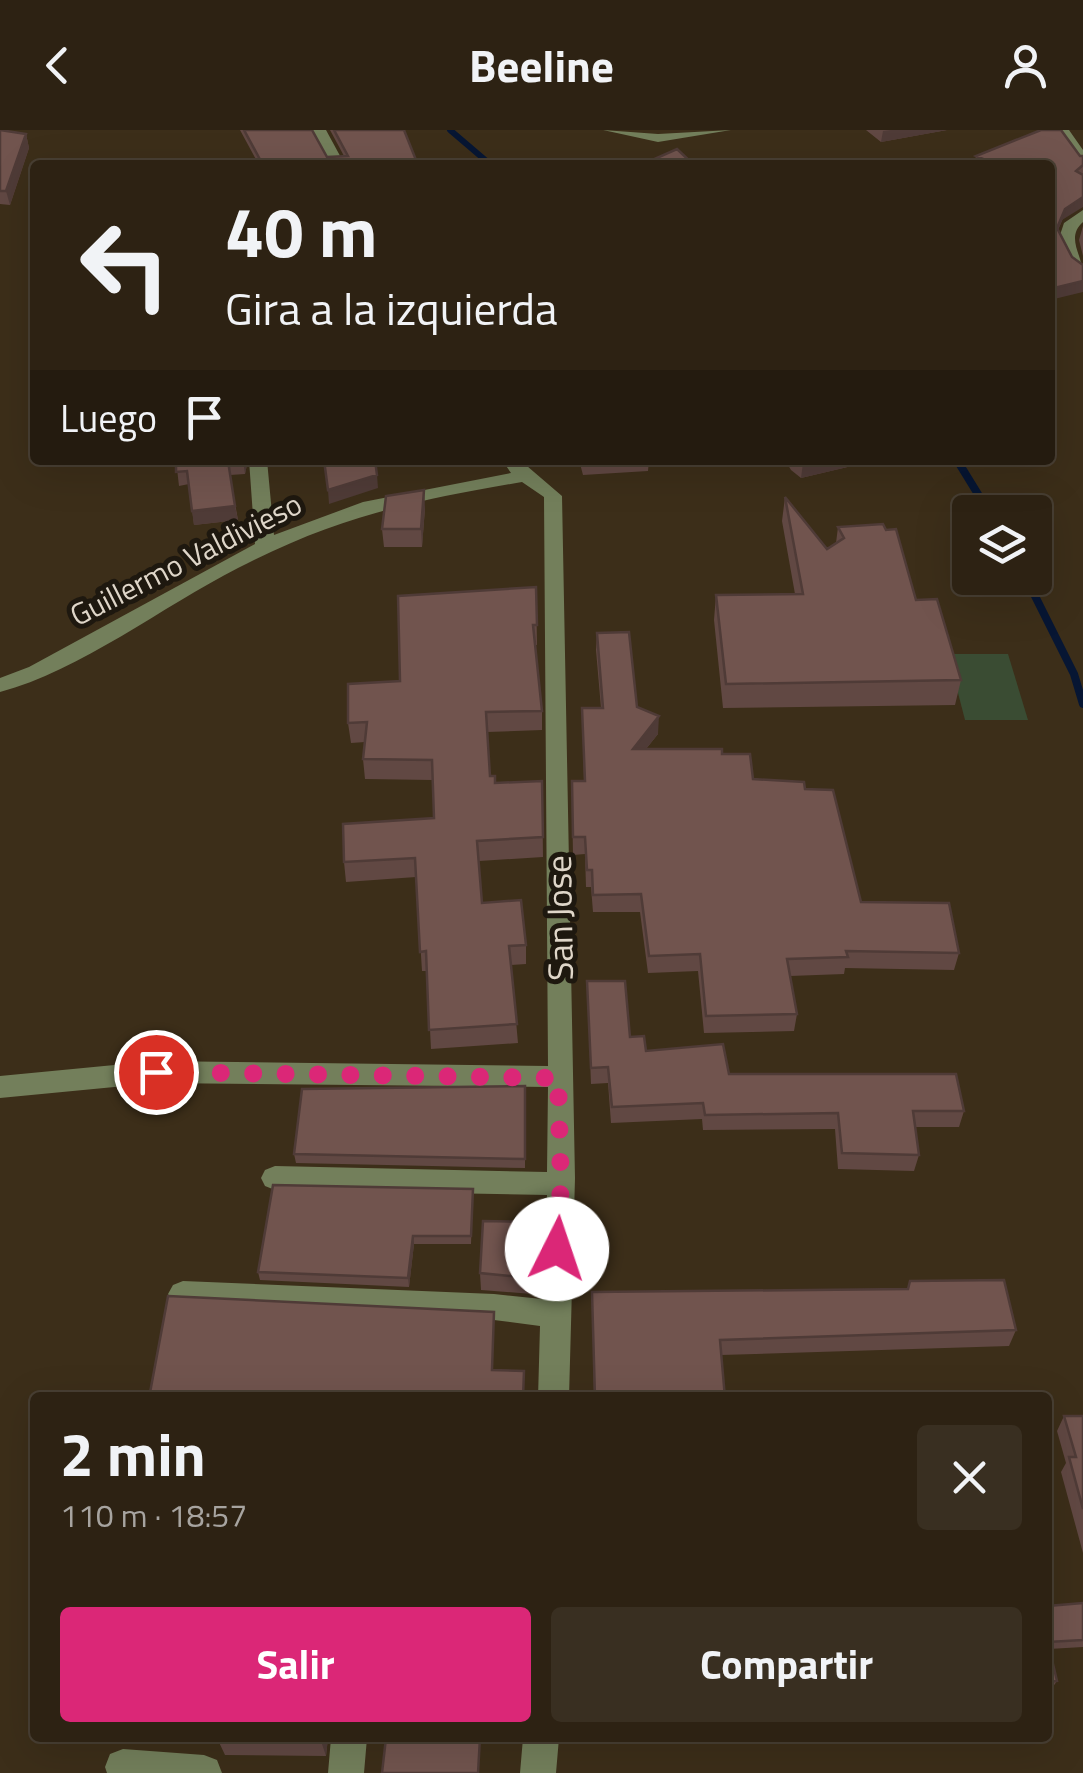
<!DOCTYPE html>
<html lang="es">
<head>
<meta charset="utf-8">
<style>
  :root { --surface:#2d2213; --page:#392f21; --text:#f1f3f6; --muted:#a7a4a0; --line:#483f33; --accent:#db2777 }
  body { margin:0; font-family:"Titillium Web",sans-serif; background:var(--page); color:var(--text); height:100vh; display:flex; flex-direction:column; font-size:38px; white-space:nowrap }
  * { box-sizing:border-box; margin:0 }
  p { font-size:32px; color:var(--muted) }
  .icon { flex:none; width:55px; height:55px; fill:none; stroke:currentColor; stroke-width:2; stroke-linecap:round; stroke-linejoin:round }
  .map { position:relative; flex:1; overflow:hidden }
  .side { position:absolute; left:30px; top:1262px; width:1022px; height:350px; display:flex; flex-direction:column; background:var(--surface); border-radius:10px; box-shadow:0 10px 40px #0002,0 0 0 2px var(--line) }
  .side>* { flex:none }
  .top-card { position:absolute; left:30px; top:30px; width:1025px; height:305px; border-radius:10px; box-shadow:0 10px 40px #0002,0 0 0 2px var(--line); background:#2d2213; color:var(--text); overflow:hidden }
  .buttons { position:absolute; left:952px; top:365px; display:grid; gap:20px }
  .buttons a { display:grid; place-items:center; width:100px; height:100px; border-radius:10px; background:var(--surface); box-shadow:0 10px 40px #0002,0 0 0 2px var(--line); font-size:50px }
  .pin { position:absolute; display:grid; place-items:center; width:85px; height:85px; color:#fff; margin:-42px; border:5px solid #fff; border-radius:50%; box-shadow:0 2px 10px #0007 }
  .me { position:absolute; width:110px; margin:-55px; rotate:4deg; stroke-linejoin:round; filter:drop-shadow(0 0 8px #0008) }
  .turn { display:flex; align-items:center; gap:35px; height:210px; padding:0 30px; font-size:45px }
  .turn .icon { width:130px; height:130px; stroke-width:2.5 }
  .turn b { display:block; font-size:70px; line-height:85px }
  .then { display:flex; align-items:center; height:95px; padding:0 30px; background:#0003; gap:20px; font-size:38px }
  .round { display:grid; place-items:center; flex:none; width:105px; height:105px; border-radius:10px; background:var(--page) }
  .overview { display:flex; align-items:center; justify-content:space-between; height:170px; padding:0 30px }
  h1 { font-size:60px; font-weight:700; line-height:75px }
  .cta { display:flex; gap:20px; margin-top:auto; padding:20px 30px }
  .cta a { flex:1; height:115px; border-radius:10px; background:var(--accent); color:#fff; font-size:40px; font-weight:700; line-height:115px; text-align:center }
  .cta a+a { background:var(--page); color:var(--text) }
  header { display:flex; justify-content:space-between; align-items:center; height:130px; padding:0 30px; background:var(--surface); font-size:45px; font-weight:700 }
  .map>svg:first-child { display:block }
  .green { fill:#3a4c33 }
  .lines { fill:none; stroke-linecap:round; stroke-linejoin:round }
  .stream-far1 { stroke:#071633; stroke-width:6 }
  .stream { stroke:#071633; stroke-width:8 }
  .minor { fill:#737f5b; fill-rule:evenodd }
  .wall { fill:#614843 }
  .shaded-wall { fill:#4f3b37 }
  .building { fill:#71544e; stroke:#4f3b37; stroke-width:2.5 }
  .route { stroke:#db2777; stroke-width:18; stroke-dasharray:0 32.4 }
  .labels { text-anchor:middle; stroke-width:10; stroke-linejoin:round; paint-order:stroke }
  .far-street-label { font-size:30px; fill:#dfd6c9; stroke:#1e180f }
  .street-label { font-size:35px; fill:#dfd6c9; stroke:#1e180f }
</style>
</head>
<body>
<header><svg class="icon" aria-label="back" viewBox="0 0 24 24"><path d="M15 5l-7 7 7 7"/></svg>Beeline<svg class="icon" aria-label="person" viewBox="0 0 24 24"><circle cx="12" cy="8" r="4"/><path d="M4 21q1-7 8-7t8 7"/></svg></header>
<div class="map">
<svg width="1083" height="1643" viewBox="0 0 1083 1643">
  <rect width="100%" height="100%" fill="#3c2e19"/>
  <!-- green -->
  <path class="green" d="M948 524H1008L1028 590H965Z"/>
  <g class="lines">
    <!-- stream-far1 -->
    <path class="stream-far1" d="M450 0 491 35"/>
    <!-- stream -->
    <path class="stream" d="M957 330 989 382
      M1026 448 1074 544 1083 574"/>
    <!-- minor -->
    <path class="minor" d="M312 0H326L345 35H331Z
      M603 0 658 4 731 0 658 12Z
      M1055 0H1069L1083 20V34L1078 33Z
      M1083 80V92C1065 108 1083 125 1083 145L1071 136 1058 111 1064 93Z
      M249 330H267L274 405 363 372 511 343 502 330H520L562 366 575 1048 569 1268H538L540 1196 494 1190 183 1177 173 1173 168 1164 173 1155 183 1151 494 1164 542 1169 547 1065 275 1060 265 1056 261 1048 265 1040 275 1036 547 1042 548 957 156 953 0 968V946L156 931 548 936 544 367 522 352C412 371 339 386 238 438 163 476 80 541 0 562V548L29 537 255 414Z
      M331 1608H367L364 1643H328Z
      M523 1608H559L556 1643H520Z
      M123 1619 204 1625 217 1630 222 1643H107L105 1637 110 1624Z"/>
  </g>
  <!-- wall -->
  <path class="wall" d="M0 0 26 4 29 18 10 75 0 74Z
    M240 0H312L327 27 344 26 330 0H404L418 35H259Z
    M866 0H947L881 12Z
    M976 26H1083V43L1058 100 1050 170V35H974Z
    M1083 96V126L1079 110Z
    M176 330H248L245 344 230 345 238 390 194 395 189 354 179 356Z
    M579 330H649L648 341 583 345Z
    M785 330H857L856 335 801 348 791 340Z
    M785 367 827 419 836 413 838 397 916 470 961 550 955 575 723 578 714 490 716 465 795 464 782 391Z
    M425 378 422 417H384L382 399Z
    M536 457 537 515H535L542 581V600L487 602 490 646 495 653 542 651 543 727 479 731 482 773 526 815V834L511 835 518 913 431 919 427 841H422L416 747 346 752 344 732 434 688 432 650 365 649 363 629 365 612 351 613 348 593 400 551Z
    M597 503 637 577 658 604 646 619 722 624 753 649 805 659 861 772 959 823 954 840 845 838 844 844 790 846 797 884 794 901 704 903 698 841 648 843 640 782H593L591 757H586L585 724 573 725 572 669 584 651 582 578H601L596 520Z
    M587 851 630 907 646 921 729 944 964 981 959 997H915L919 1025 914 1041 838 1039 835 999 703 1000 702 989 611 993 608 953 591 954Z
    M525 956V1038L296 1033 294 1024Z
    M473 1059 471 1114H414L409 1157 260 1150 258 1142Z
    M534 1092 532 1164 481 1160 480 1143Z
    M592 1162 1016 1200 1009 1216 721 1225 725 1268H594Z
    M1064 1286H1083V1423L1061 1342 1066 1333 1057 1301Z
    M1083 1473V1517L1049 1519 1057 1551 1048 1564V1476Z
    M217 1608H328L326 1626 225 1625Z
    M581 1608H646V1611L581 1612Z"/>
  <!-- shaded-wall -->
  <path class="shaded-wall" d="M891 0H947L881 12 883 1Z
    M26 4 29 18 10 75 6 61Z
    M1083 67V77L1062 90 1054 110 1065 79Z
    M1083 151V162L1050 170V159Z
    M243 330H248L245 344Z
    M815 330H857L856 335 801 348 803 333Z
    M377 345 378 358 329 374 328 360Z
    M424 360 425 378 422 417 421 399Z
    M235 376 238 390 194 395 192 381Z
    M659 586 658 604 632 636 633 619Z
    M413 1106 414 1114 409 1157 408 1148Z
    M320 1608H328L326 1626Z"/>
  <!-- building -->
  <path class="building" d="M0 0 26 4 6 61H0Z
    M244 0H312L327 27 348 26 334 0H404L418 35H263Z
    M1041 0H1061L1080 26H1083V35L1076 41 1083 45V67L1065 79 1057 98 1072 127 1083 135V151L1050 159V35H997L976 26Z
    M677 19 694 35H645L643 34Z
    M176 330H241L228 331 235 376 192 381 187 341 176 342Z
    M324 330H375L377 345 328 360Z
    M424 360 421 399H382L386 366Z
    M785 367 827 419 844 408 838 397 883 394 886 400 896 399 916 470 937 469 961 550 726 554 716 465 803 464Z
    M536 457 537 495H533L542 581 486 582 490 646H495V653L542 651 543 707 477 711 482 773 521 770 526 815 509 816 517 894 429 900 426 821 420 822 415 728 344 732 343 694 434 688 432 630 363 629 367 592 348 593V554L400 551 398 466Z
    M629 502 637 577 659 586 633 619H722V624H750L753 649 804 652 805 659 833 660 861 772 949 773 959 823 846 821 848 827 787 829 797 884 706 886 700 824 649 826 641 764 593 765 592 740H587L585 707H573L572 651H585L582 578H603L597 503Z
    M587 851H625L630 907 644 906 646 921 723 914 729 944H956L964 981H913L919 1025 842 1023 838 983 705 985 703 973 612 977 608 937 591 938Z
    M525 956V1029L294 1024 302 959Z
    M273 1055 473 1059 471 1106H413L408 1148 258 1142Z
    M483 1091 534 1092 532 1148 480 1143Z
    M1004 1150 1016 1200 720 1210 725 1268H595L592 1162 908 1159 910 1151Z
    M168 1166 494 1182 492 1240 524 1241 523 1268H149Z
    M1064 1286H1083V1379L1069 1327H1076Z
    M1083 1473V1510L1048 1512V1476Z
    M1048 1513 1057 1551 1048 1552Z
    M386 1608H480L478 1643H382Z"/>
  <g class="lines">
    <!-- route -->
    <path class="route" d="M156 942 558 948 561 1054 557 1119"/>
  </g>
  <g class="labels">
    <!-- far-street labels -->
    <g class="far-street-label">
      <text transform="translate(186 430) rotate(-27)" y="10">Guillermo Valdivieso</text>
    </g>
    <!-- street labels -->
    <g class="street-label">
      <text transform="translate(560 788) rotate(-91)" y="12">San Jose</text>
    </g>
  </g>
</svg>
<div class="buttons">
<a><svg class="icon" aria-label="layers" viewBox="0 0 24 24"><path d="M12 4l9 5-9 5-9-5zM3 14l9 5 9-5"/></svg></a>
</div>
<div class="pin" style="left:156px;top:942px;background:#d93025"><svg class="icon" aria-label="arrive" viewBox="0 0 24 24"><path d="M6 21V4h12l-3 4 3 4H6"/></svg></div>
<svg class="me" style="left:557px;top:1119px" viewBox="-20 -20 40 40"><circle r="19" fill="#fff"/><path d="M0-13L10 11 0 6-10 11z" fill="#db2777"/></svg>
<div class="top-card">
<div class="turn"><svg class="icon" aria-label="left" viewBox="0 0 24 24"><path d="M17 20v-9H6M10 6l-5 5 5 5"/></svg><div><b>40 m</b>Gira a la izquierda</div></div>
<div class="then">Luego<svg class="icon" aria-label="arrive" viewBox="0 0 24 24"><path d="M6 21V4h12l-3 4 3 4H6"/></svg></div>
</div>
<section class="side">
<div class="overview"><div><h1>2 min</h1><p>110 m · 18:57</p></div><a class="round"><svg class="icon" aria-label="close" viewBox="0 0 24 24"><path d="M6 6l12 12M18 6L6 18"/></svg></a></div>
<div class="cta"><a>Salir</a><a>Compartir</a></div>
</section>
</div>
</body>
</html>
